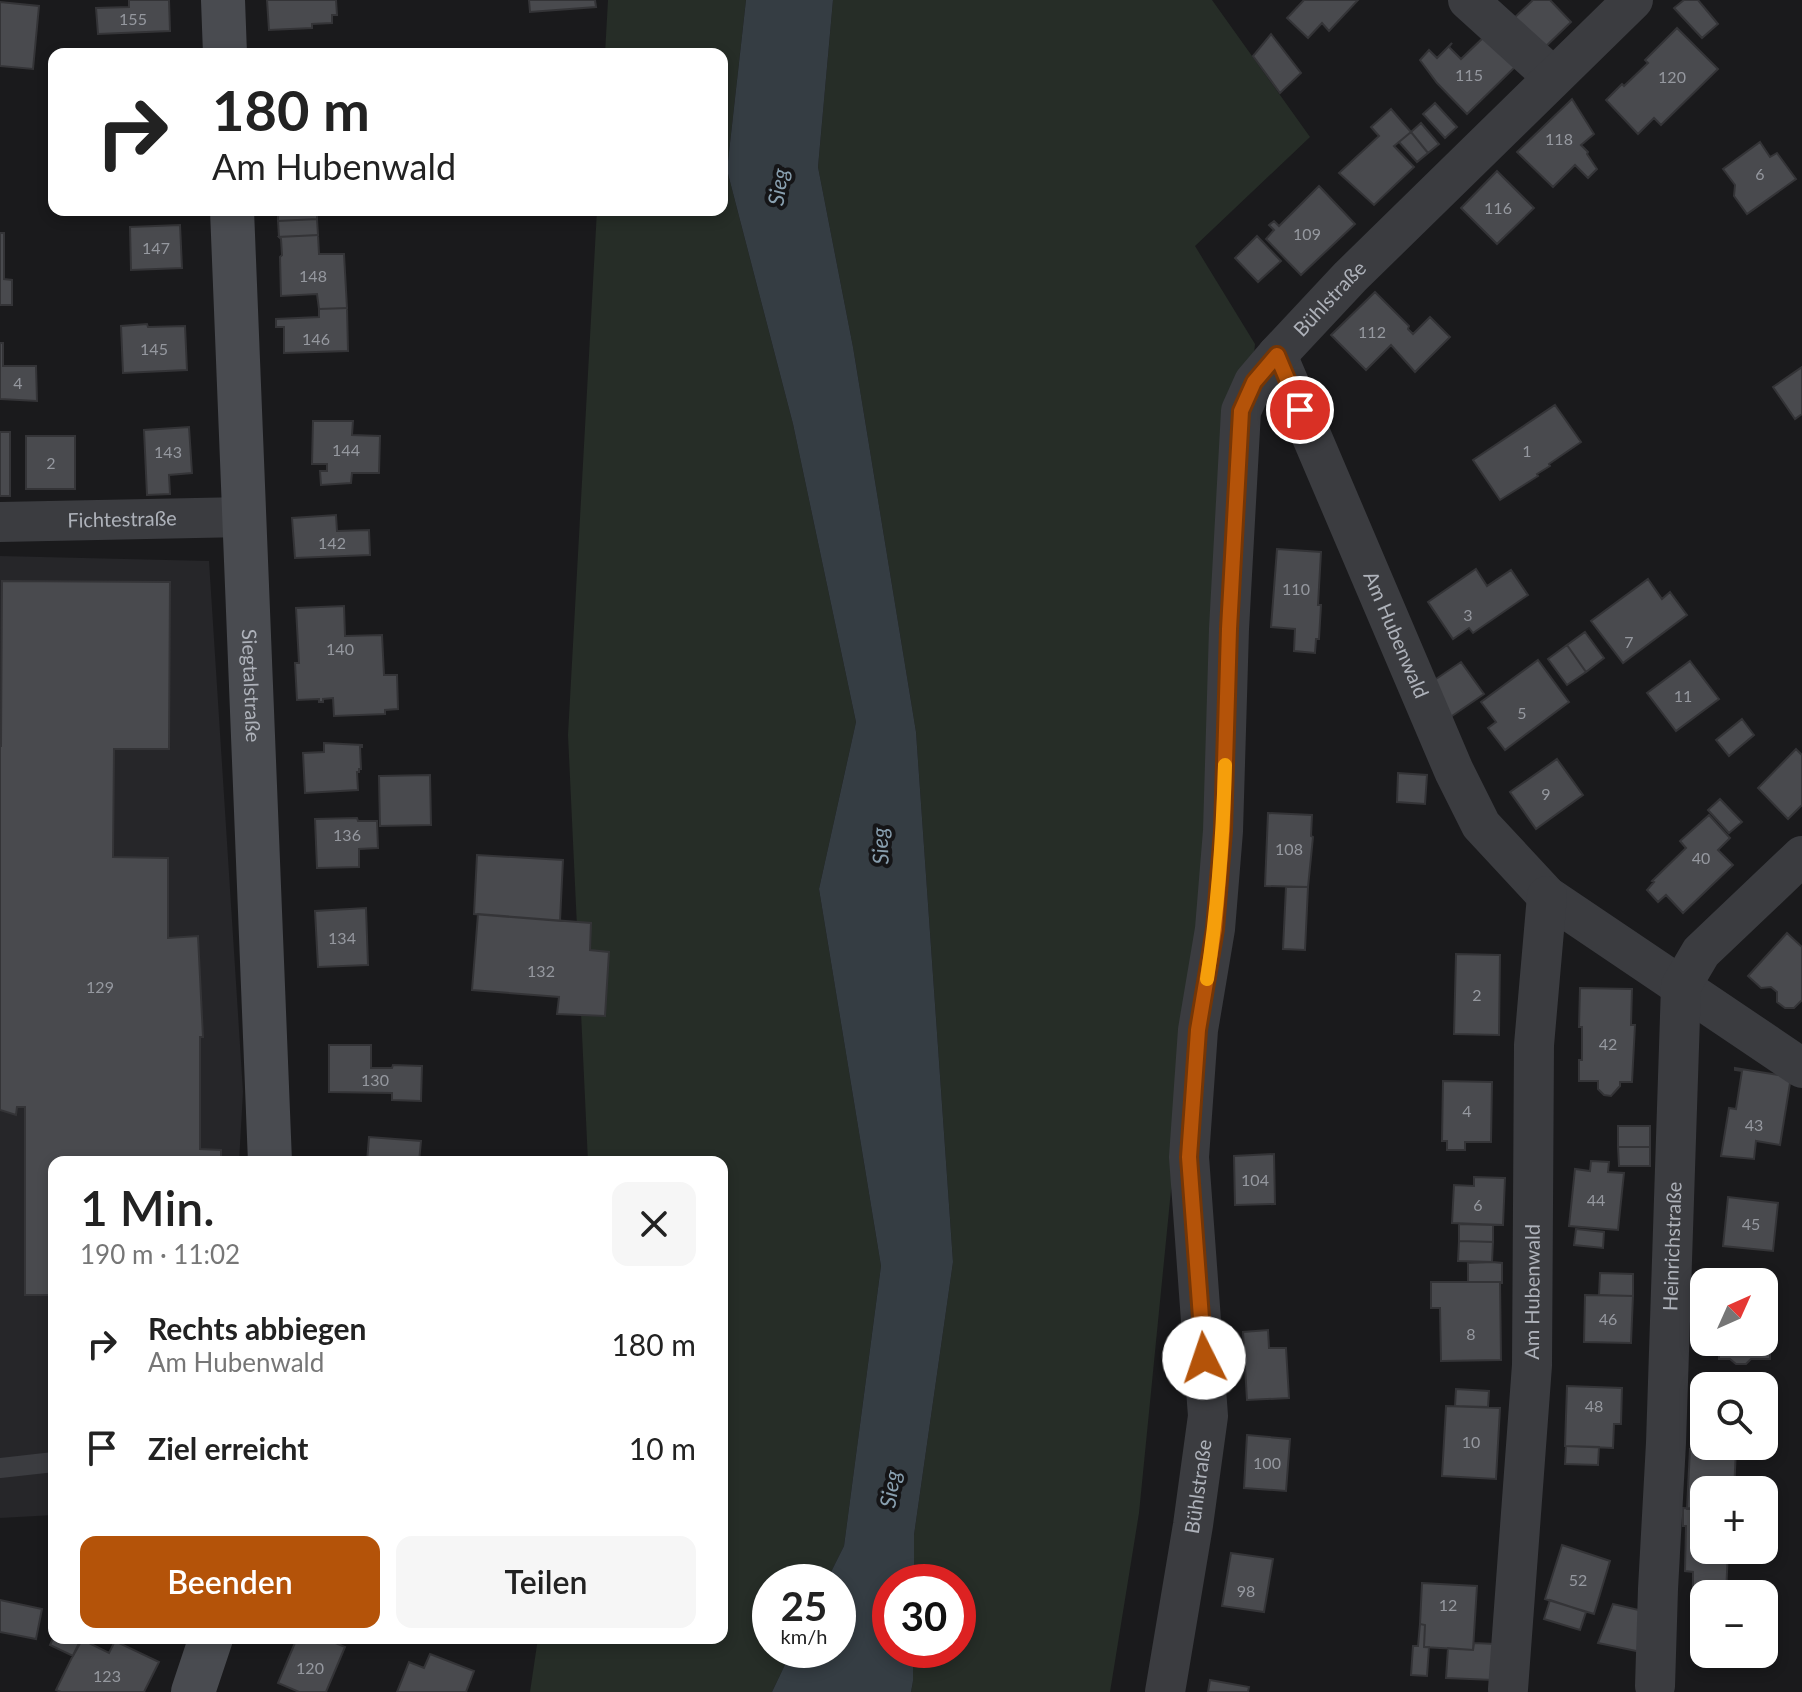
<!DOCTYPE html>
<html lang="de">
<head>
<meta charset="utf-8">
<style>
  :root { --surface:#fff; --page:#f6f6f6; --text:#222; --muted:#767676; --accent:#b45309 }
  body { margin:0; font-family:Lato,sans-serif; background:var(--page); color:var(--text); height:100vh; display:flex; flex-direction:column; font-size:30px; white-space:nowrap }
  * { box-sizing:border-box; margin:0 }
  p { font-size:26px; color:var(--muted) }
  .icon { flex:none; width:44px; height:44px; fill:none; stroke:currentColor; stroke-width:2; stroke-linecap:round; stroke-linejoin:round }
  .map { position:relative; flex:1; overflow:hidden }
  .sheet { position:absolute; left:48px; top:1156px; width:680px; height:488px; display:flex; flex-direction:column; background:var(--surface); border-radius:16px; box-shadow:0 4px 12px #0003 }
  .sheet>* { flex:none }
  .banner { position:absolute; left:48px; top:48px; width:680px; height:168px; border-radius:16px; box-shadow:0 4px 12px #0003; background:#fff; color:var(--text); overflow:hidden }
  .needle { width:52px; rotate:45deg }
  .fabs { position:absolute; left:1690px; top:1268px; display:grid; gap:16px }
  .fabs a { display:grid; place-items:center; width:88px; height:88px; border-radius:16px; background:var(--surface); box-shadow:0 4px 12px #0003; font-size:40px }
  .speed { position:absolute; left:752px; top:1564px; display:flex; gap:16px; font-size:40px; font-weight:700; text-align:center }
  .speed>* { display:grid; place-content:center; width:104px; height:104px; border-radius:50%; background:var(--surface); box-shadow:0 4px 12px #0003; line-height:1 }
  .speed small { font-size:20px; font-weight:400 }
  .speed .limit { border:12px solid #d22; background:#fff; color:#111 }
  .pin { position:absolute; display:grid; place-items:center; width:68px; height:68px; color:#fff; margin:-34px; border:4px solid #fff; border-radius:50%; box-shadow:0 2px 8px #0007 }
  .me { position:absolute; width:88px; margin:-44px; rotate:356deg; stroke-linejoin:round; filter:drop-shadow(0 0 6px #0008) }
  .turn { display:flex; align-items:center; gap:28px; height:168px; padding:0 32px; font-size:36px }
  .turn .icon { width:104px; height:104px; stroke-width:2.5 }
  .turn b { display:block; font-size:56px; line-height:68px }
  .round { display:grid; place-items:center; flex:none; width:84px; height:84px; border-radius:16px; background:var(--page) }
  .overview { display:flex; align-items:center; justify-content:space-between; height:136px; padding:0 32px }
  h1 { font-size:48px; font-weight:600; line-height:60px }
  .button { display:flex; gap:16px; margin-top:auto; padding:16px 32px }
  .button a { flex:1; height:92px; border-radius:16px; background:var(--accent); color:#fff; font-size:32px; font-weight:600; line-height:92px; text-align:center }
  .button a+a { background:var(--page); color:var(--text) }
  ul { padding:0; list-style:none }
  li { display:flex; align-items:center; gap:24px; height:104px; padding:0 32px }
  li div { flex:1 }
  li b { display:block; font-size:30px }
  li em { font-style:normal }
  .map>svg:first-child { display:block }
  .built { fill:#262629 }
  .green { fill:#262d27 }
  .water { fill:#353d43 }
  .building { fill:#494a4e; stroke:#343437; stroke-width:2 }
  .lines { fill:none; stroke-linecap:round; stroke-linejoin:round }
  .lane { stroke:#3b3c40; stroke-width:20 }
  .street { stroke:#3b3c40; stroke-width:40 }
  .secondary { stroke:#494b50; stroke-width:44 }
  .route-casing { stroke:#753606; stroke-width:20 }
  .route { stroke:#b45309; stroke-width:14 }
  .slow { stroke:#f59e0b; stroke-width:14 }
  .labels { text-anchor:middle; stroke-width:8; stroke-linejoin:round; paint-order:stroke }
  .number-label { font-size:16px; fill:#95989f }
  .street-label { font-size:20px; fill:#aeb2ba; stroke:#151517 }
  .water-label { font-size:22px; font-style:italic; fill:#89a0b0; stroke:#151517 }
</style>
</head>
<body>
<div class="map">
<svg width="1802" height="1692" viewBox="0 0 1802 1692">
  <rect width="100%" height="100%" fill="#1a1a1c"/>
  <!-- built -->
  <path class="built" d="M0 556 209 561 243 1092 239 1162H54V1515L0 1518Z"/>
  <!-- green -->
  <path class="green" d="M608 0H746L727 170 793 424 856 722 819 889 881 1266 844 1546 826 1582H770V1650H792L772 1692H530L538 1638H722V1162H588L568 735 597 210H722V54H605Z
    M833 0H1212L1310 137 1195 246 1255 344 1139 1513 1110 1692H911L913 1681V1650H958V1582H914V1535L953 1262 916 732 853 347 818 167Z"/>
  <!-- water -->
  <path class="water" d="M746 0H833L818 167 853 347 916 732 953 1262 914 1535V1582H890V1650H913V1681L911 1692H772L792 1650H838V1582H826L844 1546 881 1266 819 889 856 722 793 424 727 170Z"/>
  <!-- building -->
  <path class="building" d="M129 0H169L170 31 98 34 96 8 129 7Z
    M267 0H336L337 15H332V23L312 24V28L269 30Z
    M529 0H595L596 7 530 12Z
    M1304 0H1358L1329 31 1322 23 1308 38 1287 18Z
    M1533 0H1550L1571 22 1541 51 1511 21Z
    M1684 0H1698L1718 24 1702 38 1674 8Z
    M0 2 39 6 33 69 0 66Z
    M1677 28 1718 69 1661 125 1654 118 1638 134 1606 100 1622 84 1624 86 1648 63 1645 60Z
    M1271 34 1301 73 1280 93 1253 56Z
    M1486 35 1516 66 1467 114 1437 83 1420 60 1429 50 1437 58 1452 43 1449 47 1461 59Z
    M330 51V54H271V53Z
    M1572 99 1594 134 1581 145 1588 152 1587 154 1597 169 1588 178 1575 165 1553 187 1517 152Z
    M1435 103 1457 127 1445 138 1423 114Z
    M1391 109 1411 132 1394 146 1414 167 1374 205 1339 173 1379 136 1371 127Z
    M1421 123 1439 144 1428 153 1411 132Z
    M1411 132 1428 153 1417 162 1399 142Z
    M1760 142 1770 157 1777 153 1796 179 1747 214 1734 196 1735 185 1723 169Z
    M1497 171 1534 208 1497 244 1461 208Z
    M1319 186 1355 224 1301 275 1266 239 1274 230 1269 225 1274 221 1279 226Z
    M128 210H155V215L128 214Z
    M278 210H317V219L278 221Z
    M317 219 318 235 279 237 278 221Z
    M180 225 182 268 131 270 130 227Z
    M0 233H4V279L12 280V305H0Z
    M318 235 319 254H344L347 308 319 309 317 294 281 296 280 257 282 255 281 239 279 237Z
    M1257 236 1281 261 1258 282 1235 258Z
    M1375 292 1409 326 1408 329 1413 334 1430 317 1450 337 1415 372 1391 345 1366 370 1331 335Z
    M347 308 348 351 284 353V327H276V319L319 317V309Z
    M147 324 148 327 185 326 187 370 123 373 121 326Z
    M0 343H3V366H36L37 401 0 399Z
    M1802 367V414L1795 419 1773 387Z
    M1555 405 1581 442 1549 464 1550 466 1537 474 1538 476 1500 500 1473 460Z
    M313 421H353L352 435 380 436 379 473H352L351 483 321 485 320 471H327V464H312Z
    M189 427 192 473 169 475 170 494 147 495 144 430Z
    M0 432H10V496H0Z
    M26 436H75V489H26Z
    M336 515 337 531 369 530 370 555 295 558 292 518Z
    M1277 549 1321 552 1318 605H1321L1319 639H1316L1315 653 1294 651 1295 629 1271 627Z
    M1476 569 1487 586 1511 570 1528 595 1473 633 1469 628 1453 639 1428 602Z
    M1648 579 1662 599 1670 592 1687 615 1623 663 1591 621Z
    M2 581 170 582 169 749H114L113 857 168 858V938L198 936 203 1037H200V1149L221 1150V1162H54V1295H25V1107H17L16 1115 0 1110V746H1Z
    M344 606 345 636 382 635 384 675H397L398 709 385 710V714L334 716 333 698 323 699V702H319V699L297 700 295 663H299L296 608Z
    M1585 632 1604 658 1586 672 1567 645Z
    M1567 645 1586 672 1567 685 1548 659Z
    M1538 660 1569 702 1505 750 1488 728 1496 722 1481 702Z
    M1690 661 1719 699 1676 731 1647 693Z
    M1461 662 1484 694 1449 718 1433 681Z
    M1742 719 1754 735 1729 756 1716 740Z
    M324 743 362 745V747H360L361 769H359V772H357L358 790 305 793 303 753 324 752Z
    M1796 749 1802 755V805L1788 819 1758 788Z
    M1557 759 1583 795 1536 829 1510 792Z
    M1398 773 1427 775 1425 804 1397 802Z
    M430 775 431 825 380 826 379 776Z
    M1720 799 1742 822 1729 833 1708 810Z
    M1268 813 1312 815 1311 836 1313 837 1308 887 1265 886Z
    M1709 815 1730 838 1718 850 1733 865 1683 913 1666 895 1658 902 1647 890 1654 882 1652 881 1686 848 1680 841Z
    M357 818 358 821H377L378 848 359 849V867L317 868 315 819Z
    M477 855 563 860 560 921 474 914Z
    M1286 887H1308L1305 950 1283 949Z
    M366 908 368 965 318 967 315 911Z
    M478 914 591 923 590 950 609 952 605 1016 557 1014 559 997 472 990Z
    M1787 933 1802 947V1000L1794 1008H1785L1777 1002V992L1771 987 1761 988 1748 976Z
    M1456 954 1500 955 1499 1035 1454 1034Z
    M1580 988 1632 989 1631 1025H1635L1632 1082H1620V1086L1611 1096 1604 1095 1598 1089V1081H1579V1060H1582V1027H1579Z
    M329 1045H371V1068H392L393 1065 422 1066 421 1101 392 1100V1093L329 1092Z
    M1735 1068 1791 1077 1780 1145 1756 1141 1754 1159 1721 1156 1729 1108 1736 1109 1742 1071 1735 1070Z
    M1443 1081 1492 1082 1491 1142H1465V1150H1447V1141H1442Z
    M1618 1126H1650V1147H1618Z
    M369 1137 421 1141 419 1162H367Z
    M1618 1147H1650V1166H1619Z
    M1274 1154 1275 1204 1235 1205 1234 1156Z
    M1591 1161 1609 1162 1608 1172 1624 1173 1618 1230 1569 1226 1575 1169 1590 1171Z
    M1474 1177 1505 1178 1503 1225 1452 1223 1454 1185 1474 1186Z
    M1728 1197 1778 1203 1773 1251 1723 1246Z
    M1459 1224 1493 1225V1242L1459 1241Z
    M1576 1229 1604 1232 1603 1248 1574 1245Z
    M1459 1241 1493 1242 1492 1262 1458 1261Z
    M1492 1262 1502 1263V1283H1500V1282H1468V1263Z
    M1600 1273 1633 1274V1296L1599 1295Z
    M1431 1282H1500L1501 1360 1441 1361 1440 1308H1431Z
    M1764 1294H1770V1359H1751L1746 1364H1736L1730 1359H1719V1342H1764Z
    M1585 1295 1633 1296 1631 1343 1584 1342Z
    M1268 1330 1269 1348H1286L1289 1398 1247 1400 1243 1332Z
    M1567 1386 1622 1388 1621 1424H1614L1613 1448 1565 1446Z
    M1456 1389 1489 1391 1488 1407 1455 1406Z
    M1446 1406 1500 1408 1496 1479 1442 1476Z
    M1703 1415H1704V1446H1735V1450L1701 1449Z
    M1247 1435 1290 1439 1286 1491 1244 1488Z
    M1566 1446 1599 1447 1598 1465 1565 1464Z
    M1690 1449 1736 1450 1734 1490H1704V1509H1687Z
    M1683 1508 1704 1509V1550H1728L1726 1594 1693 1596V1572L1685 1571 1686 1526H1683Z
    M1562 1545 1610 1561 1594 1614 1545 1599Z
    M1231 1553 1273 1559 1264 1612 1222 1606Z
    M1422 1583 1477 1586 1473 1650 1424 1647 1425 1625 1420 1624Z
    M0 1600 42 1609 36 1639 0 1632Z
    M1550 1600 1586 1612 1580 1630 1544 1619Z
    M1613 1604 1643 1611 1641 1652 1598 1643Z
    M1420 1624 1425 1625 1424 1647H1429L1427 1676 1411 1675 1413 1646H1418Z
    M54 1636V1638H83L73 1656 50 1645Z
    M297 1638H324L345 1647 326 1692H299L278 1683Z
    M81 1639 109 1653 115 1641 159 1662 144 1692H61L56 1690Z
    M1474 1643 1495 1644 1493 1680 1446 1678 1448 1648 1473 1650Z
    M430 1654 474 1671 466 1692H397L409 1662 424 1668Z
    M1210 1680 1249 1687 1248 1692H1208Z"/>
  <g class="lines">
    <!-- lane -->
    <path class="lane" d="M0 1468 54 1462"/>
    <!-- street -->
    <g class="street">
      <path d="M1468 0 1553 77"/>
      <path id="s1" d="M1277 355 1454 771 1481 825 1547 896 1802 1068"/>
      <path id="s2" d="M0 522 245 517"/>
      <path id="s3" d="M1655 1686 1658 1589 1666 1443 1681 986 1701 952 1802 856"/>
      <path id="s4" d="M1508 1689 1532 1365 1534 1045 1547 896"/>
      <path id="s5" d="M1165 1692 1193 1525 1208 1416 1189 1157 1198 1030 1215 929 1223 831 1229 629 1241 411 1254 382 1277 355 1350 277 1633 0"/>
    </g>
    <!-- secondary -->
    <g class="secondary">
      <path d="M223 0 225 54"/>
      <path id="s6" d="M232 210 270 1162"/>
      <path d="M193 1692 211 1638"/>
    </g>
  </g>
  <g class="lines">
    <!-- route casing -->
    <g class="route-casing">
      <path id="route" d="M1204 1358 1189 1157 1198 1030 1215 929 1223 831 1229 629 1241 411 1254 382 1277 355 1300 410"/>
    </g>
    <!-- route -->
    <use href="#route" class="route"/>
    <!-- slow -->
    <path class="slow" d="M1207 979C1218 908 1223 837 1225 765"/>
  </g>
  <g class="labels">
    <!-- number labels -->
    <g class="number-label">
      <text x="133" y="25">155</text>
      <text x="1469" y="81">115</text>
      <text x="1672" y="83">120</text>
      <text x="1559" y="145">118</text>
      <text x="1760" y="180">6</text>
      <text x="1498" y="214">116</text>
      <text x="1307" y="240">109</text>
      <text x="156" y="254">147</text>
      <text x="313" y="282">148</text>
      <text x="1372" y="338">112</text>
      <text x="316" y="345">146</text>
      <text x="154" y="355">145</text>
      <text x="18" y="389">4</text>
      <text x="346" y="456">144</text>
      <text x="1527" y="457">1</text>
      <text x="168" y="458">143</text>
      <text x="51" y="469">2</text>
      <text x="332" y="549">142</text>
      <text x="1296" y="595">110</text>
      <text x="1468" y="621">3</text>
      <text x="1629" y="648">7</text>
      <text x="340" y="655">140</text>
      <text x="1683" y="702">11</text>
      <text x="1522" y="719">5</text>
      <text x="1546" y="800">9</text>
      <text x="347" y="841">136</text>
      <text x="1289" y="855">108</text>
      <text x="1701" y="864">40</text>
      <text x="342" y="944">134</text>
      <text x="541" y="977">132</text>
      <text x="100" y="993">129</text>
      <text x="1477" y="1001">2</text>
      <text x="1608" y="1050">42</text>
      <text x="375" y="1086">130</text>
      <text x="1467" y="1117">4</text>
      <text x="1754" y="1131">43</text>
      <text x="1255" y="1186">104</text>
      <text x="1596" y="1206">44</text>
      <text x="1478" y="1211">6</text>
      <text x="1751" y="1230">45</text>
      <text x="1608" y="1325">46</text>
      <text x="1471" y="1340">8</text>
      <text x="1594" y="1412">48</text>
      <text x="1471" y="1448">10</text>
      <text x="1267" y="1469">100</text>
      <text x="1578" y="1586">52</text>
      <text x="1246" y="1597">98</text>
      <text x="1448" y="1611">12</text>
      <text x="310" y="1674">120</text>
      <text x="107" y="1682">123</text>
    </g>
    <!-- street labels -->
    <g class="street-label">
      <text dy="7" stroke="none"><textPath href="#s5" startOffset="1432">Bühlstraße</textPath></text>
      <text dy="7" stroke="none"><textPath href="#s2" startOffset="122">Fichtestraße</textPath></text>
      <text dy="7" stroke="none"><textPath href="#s1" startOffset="304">Am Hubenwald</textPath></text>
      <text dy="7" stroke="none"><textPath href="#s6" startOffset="476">Siegtalstraße</textPath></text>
      <text dy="7" stroke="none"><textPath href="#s3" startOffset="440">Heinrichstraße</textPath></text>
      <text dy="7" stroke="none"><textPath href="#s4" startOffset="398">Am Hubenwald</textPath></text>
      <text dy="7" stroke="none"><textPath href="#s5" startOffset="208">Bühlstraße</textPath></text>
    </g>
    <!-- water labels -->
    <g class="water-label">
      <text transform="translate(778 187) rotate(-82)" y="8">Sieg</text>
      <text transform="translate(880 846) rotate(-92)" y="8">Sieg</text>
      <text transform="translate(890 1489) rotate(-81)" y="8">Sieg</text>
    </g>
  </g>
</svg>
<div class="fabs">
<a><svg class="needle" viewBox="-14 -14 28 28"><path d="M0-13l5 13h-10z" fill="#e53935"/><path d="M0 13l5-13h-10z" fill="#767676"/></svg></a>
<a><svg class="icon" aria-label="search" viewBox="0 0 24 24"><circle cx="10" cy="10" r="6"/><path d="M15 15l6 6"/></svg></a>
<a>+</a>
<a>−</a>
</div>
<div class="speed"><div>25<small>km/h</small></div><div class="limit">30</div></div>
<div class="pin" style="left:1300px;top:410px;background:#d93025"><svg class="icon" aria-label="arrive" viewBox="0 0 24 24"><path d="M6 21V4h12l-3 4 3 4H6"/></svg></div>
<svg class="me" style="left:1204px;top:1358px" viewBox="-20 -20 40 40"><circle r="19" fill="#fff"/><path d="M0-13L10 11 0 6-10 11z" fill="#b45309"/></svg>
<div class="banner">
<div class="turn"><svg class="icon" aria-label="right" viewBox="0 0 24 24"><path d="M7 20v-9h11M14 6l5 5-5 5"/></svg><div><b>180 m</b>Am Hubenwald</div></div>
</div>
<section class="sheet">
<div class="overview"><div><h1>1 Min.</h1><p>190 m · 11:02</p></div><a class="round"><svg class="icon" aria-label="close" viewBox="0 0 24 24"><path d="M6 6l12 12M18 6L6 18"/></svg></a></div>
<ul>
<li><svg class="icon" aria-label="right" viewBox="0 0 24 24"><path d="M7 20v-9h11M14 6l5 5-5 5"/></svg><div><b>Rechts abbiegen</b><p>Am Hubenwald</p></div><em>180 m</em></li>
<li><svg class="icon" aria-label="arrive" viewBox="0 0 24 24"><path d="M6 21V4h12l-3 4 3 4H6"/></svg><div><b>Ziel erreicht</b></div><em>10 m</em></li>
</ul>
<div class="button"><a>Beenden</a><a>Teilen</a></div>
</section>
</div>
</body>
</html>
